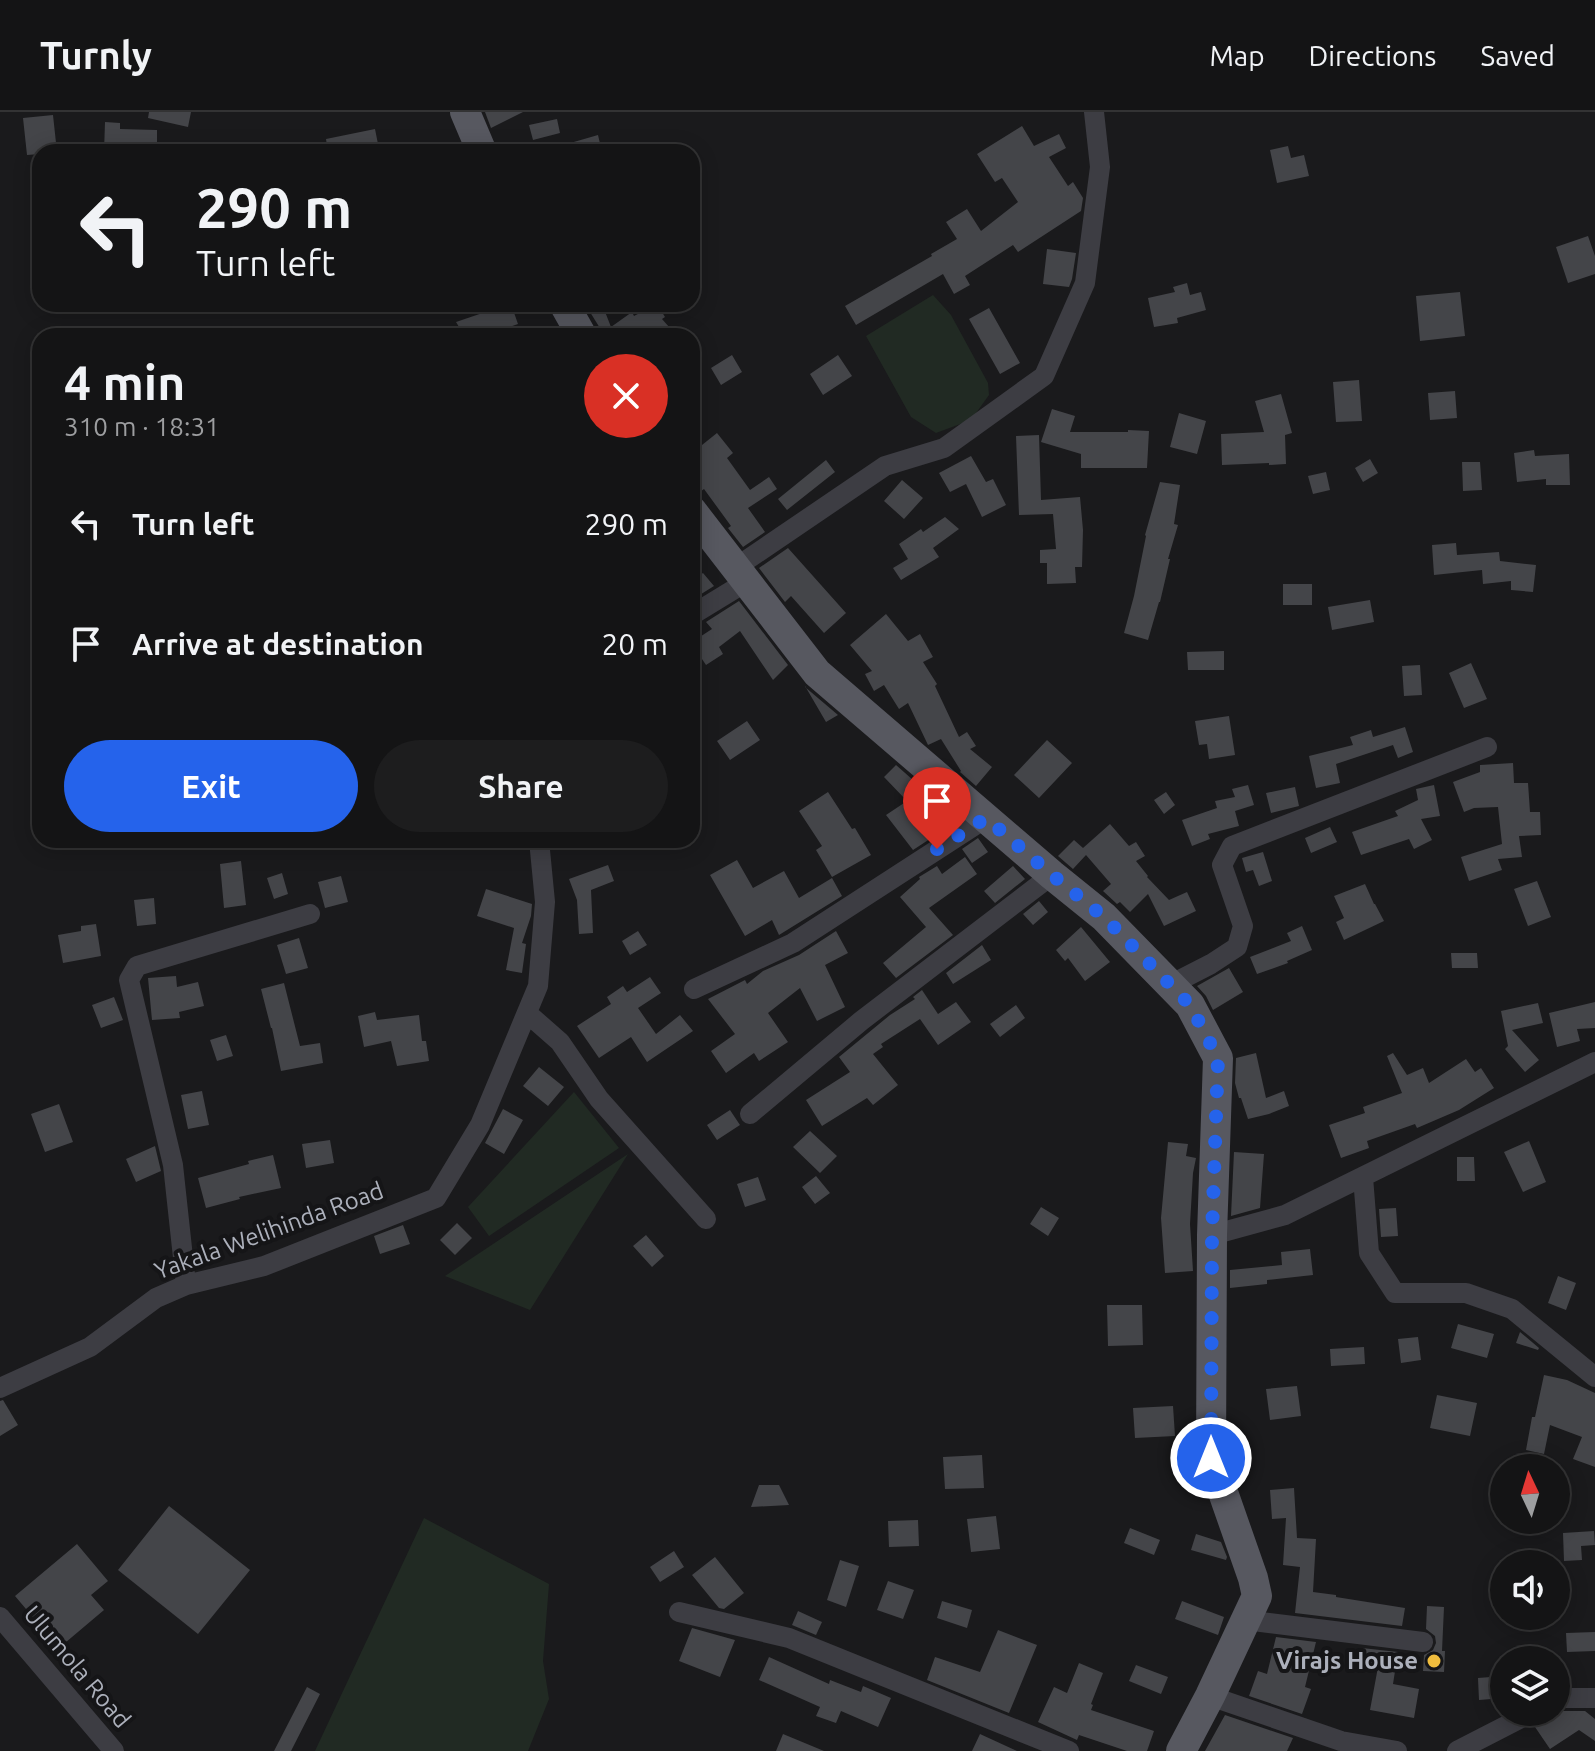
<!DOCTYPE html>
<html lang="en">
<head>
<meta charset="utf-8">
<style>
  :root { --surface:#141415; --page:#1d1d1e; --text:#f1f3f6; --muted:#9d9ea0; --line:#333334; --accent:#2563eb }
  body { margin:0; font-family:Ubuntu,sans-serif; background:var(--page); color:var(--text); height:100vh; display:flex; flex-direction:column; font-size:30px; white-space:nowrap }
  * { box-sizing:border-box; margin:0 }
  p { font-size:26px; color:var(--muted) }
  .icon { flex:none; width:44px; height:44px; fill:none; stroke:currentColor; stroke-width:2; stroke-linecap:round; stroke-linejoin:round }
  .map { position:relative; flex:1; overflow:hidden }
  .panel { position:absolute; left:32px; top:216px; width:668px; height:520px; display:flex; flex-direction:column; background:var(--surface); border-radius:24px; box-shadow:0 4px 20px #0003,0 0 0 2px var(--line) }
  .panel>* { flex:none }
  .guide { position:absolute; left:32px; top:32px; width:668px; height:168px; border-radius:24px; box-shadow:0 4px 20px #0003,0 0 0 2px var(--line); background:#141415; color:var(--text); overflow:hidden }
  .needle { width:52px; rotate:356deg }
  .buttons { position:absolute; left:1490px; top:1342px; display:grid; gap:16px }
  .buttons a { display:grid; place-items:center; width:80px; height:80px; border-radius:50%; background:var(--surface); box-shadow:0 4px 20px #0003,0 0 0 2px var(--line); font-size:40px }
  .pin { position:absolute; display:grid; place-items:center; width:68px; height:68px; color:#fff; margin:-82px -34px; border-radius:50% 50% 50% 0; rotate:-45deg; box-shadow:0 0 8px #0007 }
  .pin .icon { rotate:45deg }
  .me { position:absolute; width:88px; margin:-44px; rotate:0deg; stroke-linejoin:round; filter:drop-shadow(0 0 6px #0008) }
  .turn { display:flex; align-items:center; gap:28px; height:168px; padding:0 32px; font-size:36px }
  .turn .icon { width:104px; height:104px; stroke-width:2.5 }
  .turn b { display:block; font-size:56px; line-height:68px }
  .round { display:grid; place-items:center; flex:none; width:84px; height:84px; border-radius:42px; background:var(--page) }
  .overview { display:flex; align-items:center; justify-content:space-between; height:136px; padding:0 32px }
  h1 { font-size:48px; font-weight:700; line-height:60px }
  .action { display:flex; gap:16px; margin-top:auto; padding:16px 32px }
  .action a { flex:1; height:92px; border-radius:48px; background:var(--accent); color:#fff; font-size:32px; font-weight:700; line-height:92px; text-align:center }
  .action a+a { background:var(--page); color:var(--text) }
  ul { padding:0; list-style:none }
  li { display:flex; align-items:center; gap:24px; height:120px; padding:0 32px }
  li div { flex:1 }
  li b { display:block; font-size:30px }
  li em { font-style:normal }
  header { display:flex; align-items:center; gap:48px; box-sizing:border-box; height:112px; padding:0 40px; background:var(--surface); border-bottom:2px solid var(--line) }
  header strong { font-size:38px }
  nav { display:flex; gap:44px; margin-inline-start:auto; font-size:28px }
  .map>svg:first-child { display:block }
  .green { fill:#212a23 }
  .building { fill:#444549 }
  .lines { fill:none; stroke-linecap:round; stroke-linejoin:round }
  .minor { stroke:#3d3d43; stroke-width:20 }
  .primary { stroke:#575860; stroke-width:30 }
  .route { stroke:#2563eb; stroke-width:14; stroke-dasharray:0 25.2 }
  .poi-dot { fill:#f0bd3e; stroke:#151517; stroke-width:3 }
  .labels { text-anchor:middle; stroke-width:8; stroke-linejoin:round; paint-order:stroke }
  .street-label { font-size:24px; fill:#acb0bb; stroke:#151517 }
  .poi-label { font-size:24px; font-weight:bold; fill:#acb0bb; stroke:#151517; text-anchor:end }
</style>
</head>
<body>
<header>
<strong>Turnly</strong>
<nav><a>Map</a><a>Directions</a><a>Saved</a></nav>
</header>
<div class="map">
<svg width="1595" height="1639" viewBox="0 0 1595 1639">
  <rect width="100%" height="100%" fill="#1a1a1c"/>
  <!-- green -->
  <path class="green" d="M933 183 951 203 988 271 989 283 971 308 936 321 911 305 866 224Z
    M574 980 619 1036 489 1124 468 1095Z
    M628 1042 530 1198 445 1164Z
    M424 1406 549 1472 543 1549 549 1587 528 1639H315Z"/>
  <!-- building -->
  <path class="building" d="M149 0H191L188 15 148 6Z
    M485 0H523L491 16Z
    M53 3 57 40H40V42L27 43 23 6Z
    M557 7 560 21 533 28 529 13Z
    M105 10 120 11V17L157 18V40H104Z
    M1022 14 1034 34 1059 22 1066 36 1049 45 1068 74 1073 70 1083 86 1081 99 1018 140 1013 133 965 164 970 173 954 182 943 162 856 213 845 194 932 144 931 142 957 127 946 110 967 97 981 119 1018 90 1002 66 995 70 977 42Z
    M375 17 379 37 364 40H328L326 27Z
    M598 23 602 40H554L553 36Z
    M1288 34 1291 46 1304 43 1309 64 1277 71 1270 38Z
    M1588 124 1595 144V162L1568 171 1556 135Z
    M1047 137 1076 141 1072 167 1069 175 1043 172Z
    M1187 171 1190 183 1201 180 1206 198 1177 206 1178 211 1154 215 1148 186 1175 180 1173 175Z
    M1460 180 1465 224 1420 229 1416 184Z
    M509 192H511L518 212 484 224H478L475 216 464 223 456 210Z
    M585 192H602L611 215 632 200 634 204 657 192 665 205 662 207 677 224H600L603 221Z
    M989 196 1020 251 1000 262 969 207Z
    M732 243 742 260 721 273 711 256Z
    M838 243 852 264 823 283 810 262Z
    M1359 268 1362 309 1336 310 1333 270Z
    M1455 279 1457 306 1430 308 1428 281Z
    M1281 282 1292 321 1285 323 1286 352 1269 353V351L1222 353 1221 322 1264 320 1255 289Z
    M1052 297 1075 304 1070 320H1128V318L1149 319 1147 356H1081V342L1041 330Z
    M1179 301 1206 309 1197 342 1170 335Z
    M717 321 733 341 727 346 750 378 769 365 777 377 748 396 765 420 743 435 728 416 731 414 704 377 697 382 692 381V341Z
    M1039 323 1041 388 1080 385 1083 418 1082 455H1075L1076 471 1047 472V451H1040V438L1056 437 1053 402 1019 403 1016 324Z
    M1534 338 1535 344 1569 342 1570 373H1546V367L1517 370 1514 341Z
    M971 344 986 370 993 367 1006 393 982 405 966 372 950 380 939 361Z
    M1370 347 1378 361 1363 370 1355 356Z
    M826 348 835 360 787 398 778 387Z
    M1462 350H1480L1482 378 1463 379Z
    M1326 360 1330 378 1313 382 1308 364Z
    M902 368 923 386 904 407 884 389Z
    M1160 370 1180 373 1174 412 1178 413 1168 447H1170L1160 490H1159L1148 528 1124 521 1134 484 1146 424 1145 423Z
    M945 405 959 417 933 436 939 445 901 468 893 456 908 447 899 432 921 417 923 420Z
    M1456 431 1457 443 1499 440 1500 449 1536 453 1533 480 1511 478V469L1483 472 1482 458 1434 463 1432 433Z
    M788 436 846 501 824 521 791 484 785 490 759 456Z
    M692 453 700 463 703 461 714 474 698 484 692 477Z
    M1283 472H1312V493H1283Z
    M1370 488 1374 510 1332 518 1328 495Z
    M739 489 788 553 773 568 740 519 719 535 723 542 706 553 692 532V530L712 517 706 510Z
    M886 502 908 529 920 522 933 545 923 550 937 572 935 574 959 625 967 620 976 634 970 637 992 655 976 674 960 660 961 659 941 627 928 633 908 591 899 597 884 573 874 579 865 562 872 559 850 533Z
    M1224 539V558H1188L1187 540Z
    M1471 551 1487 587 1464 596 1449 561Z
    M1420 553 1422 583 1404 584 1402 554Z
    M805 574V575L838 603 826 610Z
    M1229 604 1235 643 1209 647 1207 632 1199 633 1195 609Z
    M747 609 760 628 730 648 717 629Z
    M1405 615 1413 640 1398 646 1393 633 1336 652 1340 671 1316 676 1309 644 1353 633 1350 625 1371 618 1373 625Z
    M1047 628 1072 651 1039 686 1014 663Z
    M1513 651 1514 671H1528L1530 700H1540L1541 723 1519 724 1522 745 1498 747 1502 758 1469 769 1461 745 1502 732 1498 695 1474 696 1464 700 1453 670 1480 660V653Z
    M896 653 913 668 910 670 937 709 932 713 939 721 913 738 886 703 907 689 884 665Z
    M1248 673 1254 693 1235 699 1239 714 1208 722 1210 727 1192 734 1182 708 1217 696 1215 689 1235 685 1232 677Z
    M1434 673 1440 704 1421 707 1432 728 1414 737 1409 727 1361 743 1352 720 1398 704 1395 699 1418 688 1416 677Z
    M1295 675 1299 694 1271 701 1266 681Z
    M828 680 852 717 855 716 871 743 832 765 816 738 822 734 799 699Z
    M1166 680 1175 693 1164 702 1154 688Z
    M1110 712 1129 734 1136 730 1145 744 1136 749 1148 764 1147 765 1169 788 1187 780 1196 799 1164 814 1148 782 1130 800 1120 790 1117 792 1103 779 1111 772 1086 743 1073 757 1058 744 1074 728 1083 736Z
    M1330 715 1337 730 1311 741 1305 726Z
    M978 726 988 740 972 751 962 737Z
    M1263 740 1272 769 1259 774 1253 758 1246 760 1242 746Z
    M965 745 977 762 929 796 953 823 896 866 883 851 926 815 900 785 920 767 919 765 937 754 942 762Z
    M737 748 753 776 784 759 799 786 832 766 842 784 779 823 772 808 745 824 710 763Z
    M241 749 246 793 224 796 220 752Z
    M608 753 614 769 591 778 593 821 579 822 577 788 569 767Z
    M1013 754 1025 767 995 791 984 779Z
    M282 761 288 782 274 787 267 766Z
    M341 764 348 790 325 796 318 770Z
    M1537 769 1551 805 1528 814 1514 777Z
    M1365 772 1374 792H1375L1384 809 1344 828 1336 810 1344 806 1334 784Z
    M486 777 532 792 531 804 522 831 526 832 522 861 506 858 514 816 477 804Z
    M154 786 156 812 137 814 134 788Z
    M1039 789 1048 800 1033 813 1023 802Z
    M96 812 101 844 63 851 58 823 81 819V814Z
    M1302 814 1312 838 1287 849 1288 851 1257 862 1250 845 1291 829 1287 821Z
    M1081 815 1110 850 1085 869 1068 846 1065 849 1056 838Z
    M638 819 647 833 630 843 622 829Z
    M836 819 848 841 825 853 845 895 817 909 800 876 768 901 788 930 759 949 754 941 726 961 711 939 735 922 708 887 745 868 747 872 763 859 799 843Z
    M299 826 308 856 286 862 277 833Z
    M982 833 991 848 953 872 946 861Z
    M1451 841H1477L1478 856H1452Z
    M1229 856 1243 880 1213 898 1206 884 1197 874Z
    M176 864 177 875 198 870 204 894 179 900 180 906 152 908 148 866Z
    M650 865 661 881 638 896 656 922 680 903 693 919 647 950 631 925 599 946 577 914 611 892 607 885 623 874 627 880Z
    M284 871 300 934 320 931 323 951 281 959 272 916H271L261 877Z
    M922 878 938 902 956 890 971 910 938 933 920 907 881 932 883 935 873 942 898 973 873 993 867 986 822 1014 806 988 850 960 839 945 890 903 915 887 913 885Z
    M114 885 123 908 101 916 92 893Z
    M1595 890V916L1577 917 1580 929 1557 935 1549 901Z
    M1538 891 1543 911 1512 918 1539 948 1525 960 1505 937 1508 934 1501 899Z
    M1016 893 1025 906 1000 925 990 912Z
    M375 900 377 908 419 903 422 929H426L429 949 397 954 391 929 364 935 358 904Z
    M226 923 233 944 217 949 210 928Z
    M1256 941 1266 986 1284 979 1289 994 1269 1002 1248 1007 1241 986H1239L1235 971 1236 946Z
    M1393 941 1407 963 1423 956 1429 971 1466 947 1475 960 1481 956 1494 976 1459 998 1417 1016 1415 1012 1367 1029 1369 1036 1341 1046 1329 1013 1365 1001 1363 995 1402 981 1387 944Z
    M539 955 564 975 548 994 523 974Z
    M202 979 209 1013 188 1017 181 983Z
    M59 992 73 1030 45 1040 31 1002Z
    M503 997 523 1008 504 1042 485 1031Z
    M730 998 740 1013 717 1028 707 1013Z
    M810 1019 837 1044 820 1061 793 1035Z
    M330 1028 334 1051 306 1056 302 1032Z
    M1529 1029 1546 1070 1523 1080 1504 1040Z
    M1168 1030 1188 1032 1186 1044 1196 1046 1193 1061 1190 1112 1193 1159 1165 1161 1161 1106Z
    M155 1034 161 1059 136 1070 126 1047Z
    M1234 1040 1264 1042 1260 1096 1231 1104Z
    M273 1043 281 1076 239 1085 240 1087 206 1096 198 1066 249 1052 248 1049Z
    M1457 1045H1474L1475 1069H1457Z
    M816 1064 830 1081 815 1092 802 1075Z
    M758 1065 766 1088 745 1095 737 1072Z
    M1041 1095 1059 1106 1048 1124 1030 1112Z
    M1396 1096 1398 1124 1381 1125 1379 1097Z
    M457 1111 472 1126 455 1143 440 1128Z
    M403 1113 410 1132 380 1142 374 1124Z
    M646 1123 664 1144 652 1155 633 1134Z
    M1310 1137 1313 1163 1267 1168V1172L1230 1176V1158L1282 1153 1281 1140Z
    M1558 1164 1576 1171 1566 1198 1548 1191Z
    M1107 1193H1142L1143 1233 1108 1234Z
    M1458 1212 1494 1222 1487 1246 1451 1236Z
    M1520 1220 1539 1236 1538 1238 1516 1231Z
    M1418 1225 1421 1248 1401 1251 1398 1227Z
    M1364 1235 1365 1252 1331 1254 1330 1237Z
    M1544 1263 1567 1268 1595 1281V1355L1573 1347 1582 1325 1550 1313 1544 1342 1526 1338 1532 1305H1535Z
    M1297 1274 1301 1304 1270 1308 1266 1277Z
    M1437 1283 1477 1291 1470 1324 1430 1316Z
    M3 1288 18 1313 0 1324V1289Z
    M1173 1294 1175 1324 1135 1326 1133 1296Z
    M982 1343 984 1376 945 1377 943 1345Z
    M759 1373H779L789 1393 751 1395Z
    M1294 1376 1297 1426 1316 1427 1313 1480 1336 1483V1485L1405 1496 1402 1514 1295 1501 1300 1455 1283 1453 1286 1406 1272 1407 1270 1378Z
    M169 1394 250 1458 198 1522 118 1458Z
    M996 1404 1000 1437 971 1440 967 1407Z
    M918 1408 919 1434 889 1435 888 1409Z
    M1130 1416 1160 1428 1154 1443 1124 1431Z
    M1594 1419 1595 1433 1581 1434 1582 1448 1564 1449 1563 1421Z
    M1196 1422 1221 1430 1227 1445 1226 1448 1191 1438Z
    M77 1432 108 1469 91 1483 104 1498 59 1536 15 1484Z
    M674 1439 684 1455 660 1470 650 1455Z
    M715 1445 744 1481 724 1497 719 1496 692 1463Z
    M840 1448 859 1454 846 1495 827 1488Z
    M888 1469 914 1478 903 1507 877 1498Z
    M942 1489 972 1498 967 1516 937 1506Z
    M1182 1489 1224 1505 1218 1523 1175 1507Z
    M1427 1494 1444 1495 1442 1539H1445L1444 1560 1423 1559 1424 1543 1433 1538 1436 1531 1435 1524 1426 1517Z
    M798 1499 822 1510 816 1523 792 1513Z
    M692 1516 735 1528 720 1565 679 1549Z
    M998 1518 1037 1533 1009 1601 927 1568 935 1545 980 1560Z
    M1595 1520V1539L1567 1540 1566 1521Z
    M1276 1525 1316 1530 1305 1575 1311 1577 1302 1602 1249 1584 1258 1559 1267 1562Z
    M1362 1536 1398 1540 1393 1572 1419 1577 1414 1606 1370 1598 1378 1555 1359 1552Z
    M769 1545 829 1572 830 1568 861 1580 863 1574 891 1586 878 1615 841 1599 836 1611 816 1604 820 1595 759 1568Z
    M1079 1551 1103 1561 1091 1592 1093 1593 1091 1598 1154 1619 1147 1639H1127L1079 1623 1077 1628 1038 1610 1054 1575 1067 1581Z
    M1136 1553 1168 1565 1161 1582 1129 1569Z
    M1504 1564V1586L1479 1588 1478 1566Z
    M307 1575 320 1582 291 1639H274Z
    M1563 1599H1585L1595 1607V1629L1579 1618 1550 1637 1535 1615 1555 1601Z
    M1225 1603 1293 1626 1287 1639H1205Z
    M783 1622 824 1639H776Z
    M980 1622 1017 1639H972Z"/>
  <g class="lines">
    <!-- minor -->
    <path class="minor" d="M735 456 885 354 944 336 1044 264 1085 171 1100 55 1094 0
      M692 503 746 470
      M1170 873 1211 852 1237 835 1243 814 1222 753 1232 734 1487 635
      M694 877 793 831 986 706
      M527 901 560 930 599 987 706 1107
      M750 1002 861 909 1052 763
      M1363 1065 1369 1141 1395 1181H1466L1512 1197 1595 1265
      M1212 1123 1285 1103 1595 950
      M186 1173 173 1053 129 868 137 854 310 802
      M0 1276 90 1235 156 1186 186 1173 264 1154 436 1086 480 1013 538 874 545 790 539 728
      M679 1500 789 1526 1069 1639
      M0 1505 114 1639
      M1245 1508 1423 1530
      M1210 1584 1341 1629 1397 1639
      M1556 1588 1560 1586H1595
      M1457 1639 1533 1600"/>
    <!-- primary -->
    <path class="primary" d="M465 0 482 40
      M564 192 582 224
      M692 399 817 561 1052 763 1104 805 1190 893 1218 946 1212 1123 1211 1346 1253 1466 1257 1484 1210 1584 1181 1639"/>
  </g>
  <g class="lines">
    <!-- route -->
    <path class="route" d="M937 737 986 706 1052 763 1104 805 1190 893 1218 946 1212 1123 1211 1346"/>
  </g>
  <!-- markers -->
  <circle class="poi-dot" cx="1434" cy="1549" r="8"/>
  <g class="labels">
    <!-- street labels -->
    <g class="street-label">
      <text transform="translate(269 1119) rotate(-20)" y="8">Yakala Welihinda Road</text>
      <text transform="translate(77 1555) rotate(50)" y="8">Ulumola Road</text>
    </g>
    <!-- poi labels -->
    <g class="poi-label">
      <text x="1418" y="1557">Virajs House</text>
    </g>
  </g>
</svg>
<div class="buttons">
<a><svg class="needle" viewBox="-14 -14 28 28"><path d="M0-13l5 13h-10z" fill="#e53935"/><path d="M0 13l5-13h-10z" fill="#9d9ea0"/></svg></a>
<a><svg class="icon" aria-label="sound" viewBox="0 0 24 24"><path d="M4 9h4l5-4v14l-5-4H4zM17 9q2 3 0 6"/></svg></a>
<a><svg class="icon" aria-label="layers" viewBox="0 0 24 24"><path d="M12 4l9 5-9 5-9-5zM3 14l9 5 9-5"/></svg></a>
</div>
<div class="pin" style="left:937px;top:737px;background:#d93025"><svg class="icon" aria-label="arrive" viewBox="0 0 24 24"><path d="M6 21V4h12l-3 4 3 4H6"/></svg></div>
<svg class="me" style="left:1211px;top:1346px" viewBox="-20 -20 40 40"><circle r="17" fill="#2563eb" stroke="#fff" stroke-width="3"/><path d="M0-11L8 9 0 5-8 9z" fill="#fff"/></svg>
<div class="guide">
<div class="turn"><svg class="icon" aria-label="left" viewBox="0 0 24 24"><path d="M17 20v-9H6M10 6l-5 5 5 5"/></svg><div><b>290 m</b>Turn left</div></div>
</div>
<section class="panel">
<div class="overview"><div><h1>4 min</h1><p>310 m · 18:31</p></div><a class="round" style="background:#d93025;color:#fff"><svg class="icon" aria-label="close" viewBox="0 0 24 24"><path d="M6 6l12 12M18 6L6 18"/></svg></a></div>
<ul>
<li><svg class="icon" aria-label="left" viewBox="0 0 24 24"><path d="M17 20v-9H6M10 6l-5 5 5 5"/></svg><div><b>Turn left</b></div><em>290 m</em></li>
<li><svg class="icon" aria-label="arrive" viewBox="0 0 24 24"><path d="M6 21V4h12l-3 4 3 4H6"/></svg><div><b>Arrive at destination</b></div><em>20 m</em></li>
</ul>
<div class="action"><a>Exit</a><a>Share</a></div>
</section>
</div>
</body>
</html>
